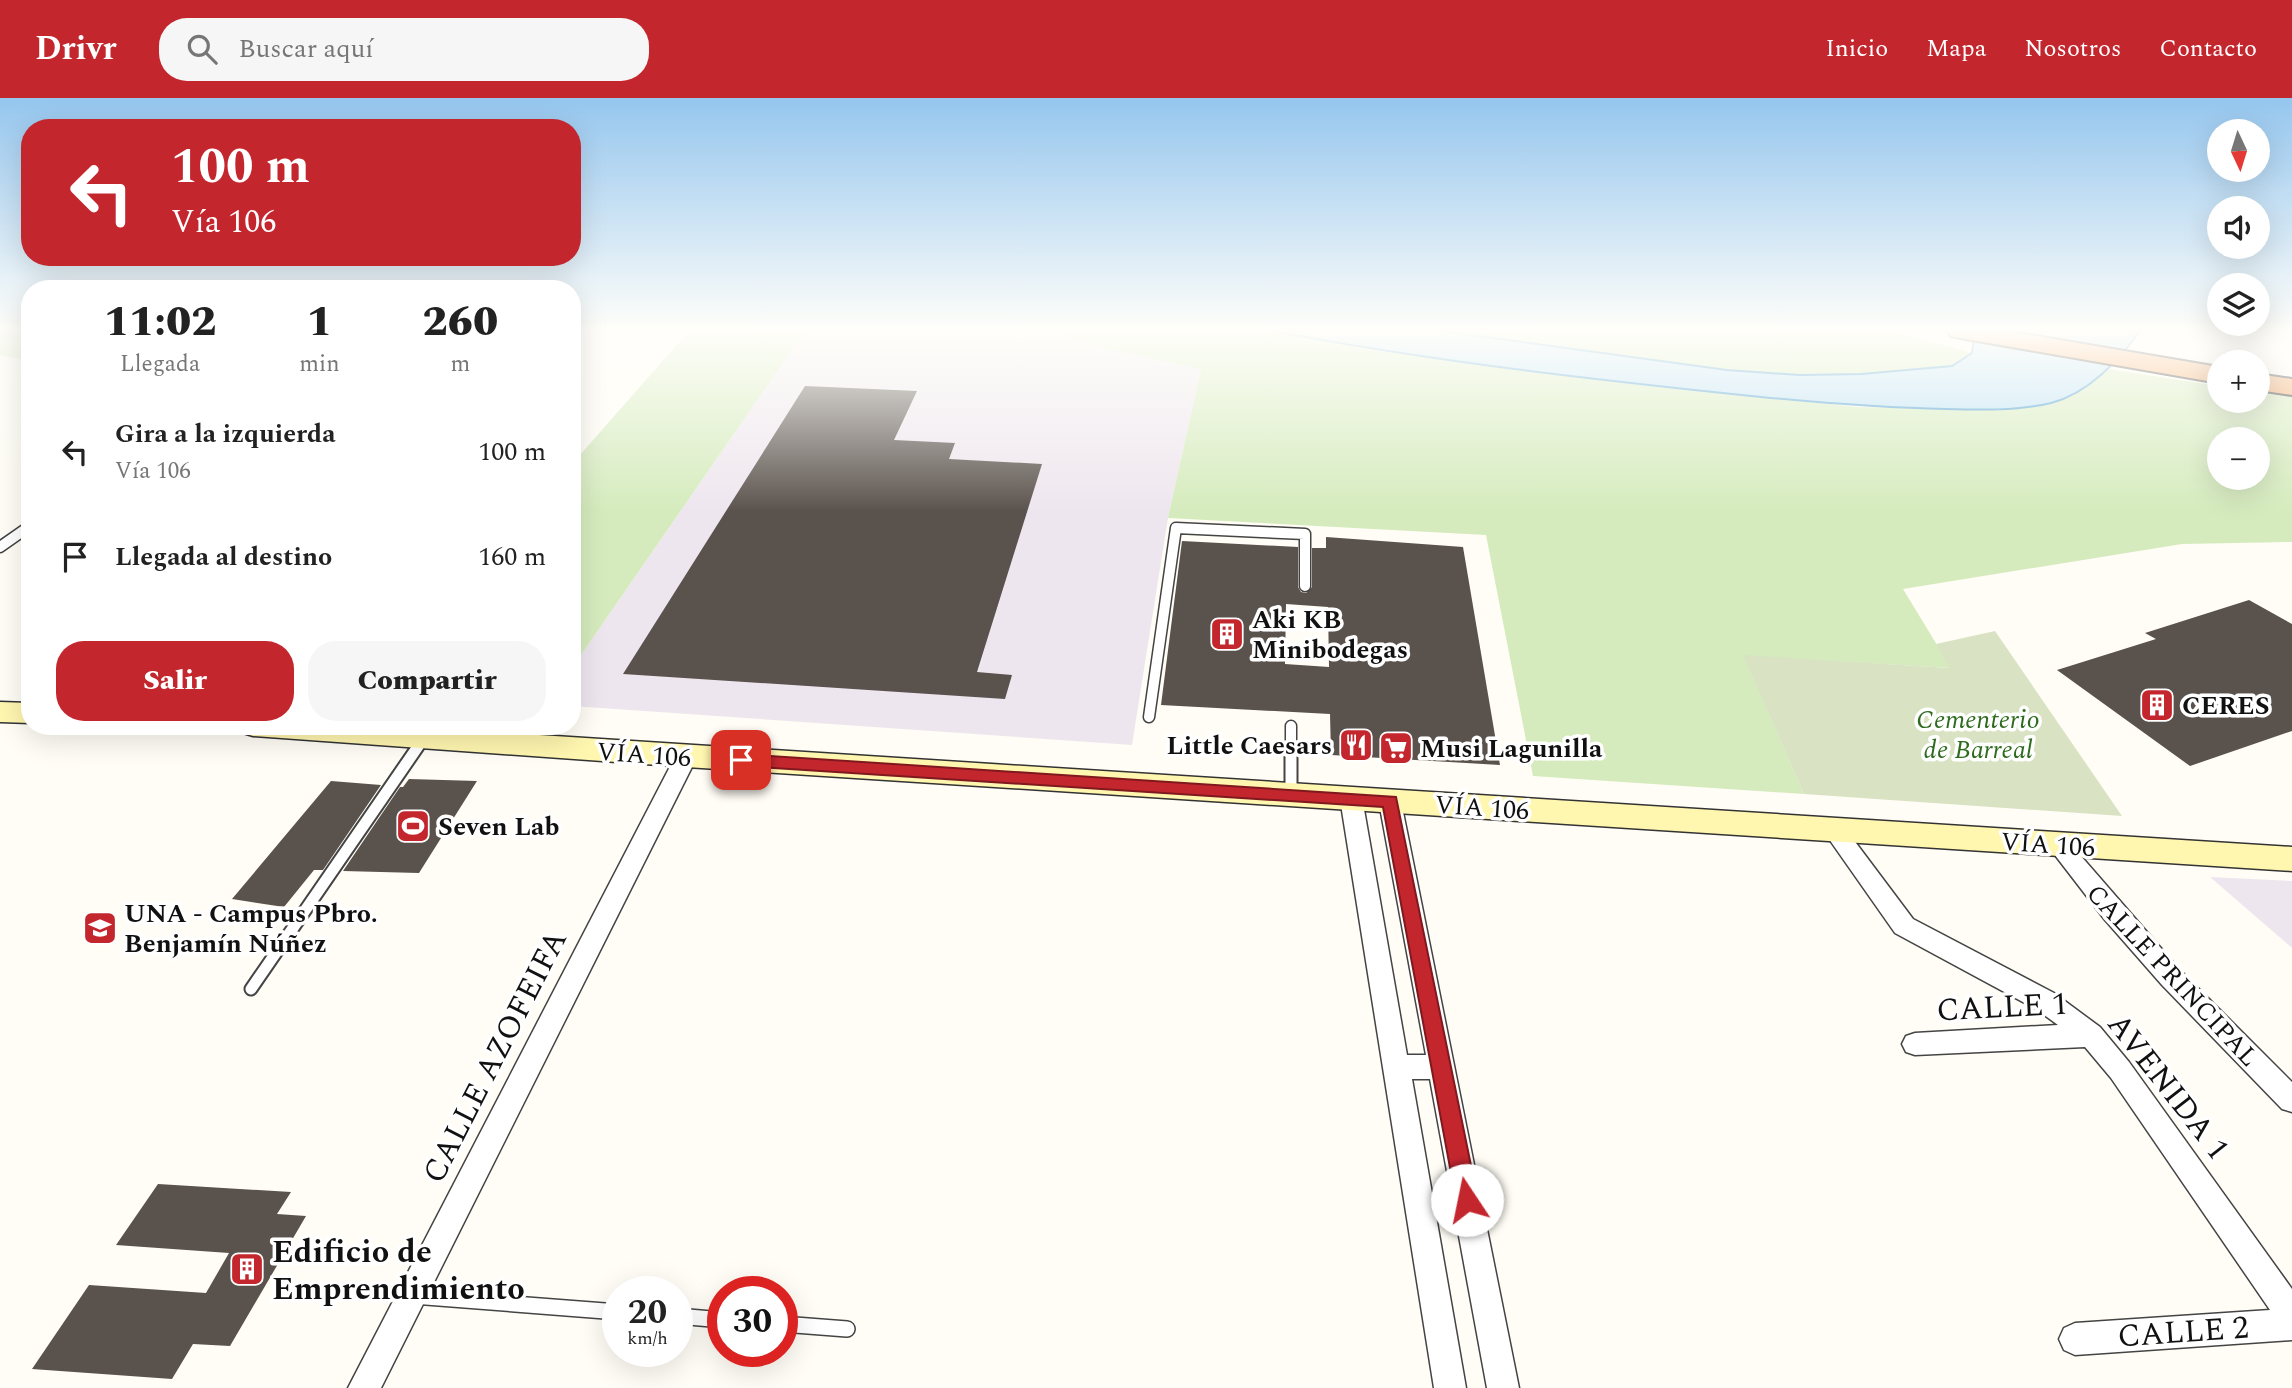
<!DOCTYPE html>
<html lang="es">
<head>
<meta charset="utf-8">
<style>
  :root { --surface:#fff; --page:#f6f6f6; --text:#222; --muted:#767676; --accent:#c4262e }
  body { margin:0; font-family:Spectral,serif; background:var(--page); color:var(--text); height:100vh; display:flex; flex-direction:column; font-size:26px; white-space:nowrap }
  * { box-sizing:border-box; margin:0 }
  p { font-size:23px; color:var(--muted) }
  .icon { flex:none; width:38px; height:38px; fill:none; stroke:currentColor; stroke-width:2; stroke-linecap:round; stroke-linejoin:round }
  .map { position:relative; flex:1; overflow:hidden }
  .drawer { position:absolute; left:21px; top:182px; width:560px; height:455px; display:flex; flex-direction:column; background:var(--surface); border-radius:28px; box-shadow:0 7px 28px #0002 }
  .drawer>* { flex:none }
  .guide { position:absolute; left:21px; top:21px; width:560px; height:147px; border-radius:28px; box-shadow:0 7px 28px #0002; background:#c4262e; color:#fff; overflow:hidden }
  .needle { width:46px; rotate:176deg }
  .controls { position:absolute; left:2207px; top:21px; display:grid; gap:14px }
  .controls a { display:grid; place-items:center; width:63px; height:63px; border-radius:50%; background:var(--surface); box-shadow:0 7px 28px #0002; font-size:35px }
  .speed { position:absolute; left:602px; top:1178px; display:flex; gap:14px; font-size:35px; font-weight:700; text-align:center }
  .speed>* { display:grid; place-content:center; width:91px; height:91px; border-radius:50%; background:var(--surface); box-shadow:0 7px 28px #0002; line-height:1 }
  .speed small { font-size:18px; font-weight:400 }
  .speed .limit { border:10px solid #d22; background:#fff; color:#111 }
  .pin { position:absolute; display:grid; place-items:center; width:60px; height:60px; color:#fff; margin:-30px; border-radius:14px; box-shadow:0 4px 10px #0006 }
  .me { position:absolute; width:77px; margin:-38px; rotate:349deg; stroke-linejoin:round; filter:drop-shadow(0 0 5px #0008) }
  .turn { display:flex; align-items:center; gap:24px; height:147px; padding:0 35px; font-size:32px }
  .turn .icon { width:91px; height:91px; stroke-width:2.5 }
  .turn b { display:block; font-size:49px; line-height:60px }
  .eta { display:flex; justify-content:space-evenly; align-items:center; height:119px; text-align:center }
  .eta b { font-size:42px; font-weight:800; line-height:49px }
  .button { display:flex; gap:14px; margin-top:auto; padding:14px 35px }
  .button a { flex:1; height:80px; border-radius:28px; background:var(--accent); color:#fff; font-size:28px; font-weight:800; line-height:80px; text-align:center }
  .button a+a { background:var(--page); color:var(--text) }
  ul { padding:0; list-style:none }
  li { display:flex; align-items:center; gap:21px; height:105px; padding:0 35px }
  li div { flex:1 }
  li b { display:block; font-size:26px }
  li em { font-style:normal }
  header { display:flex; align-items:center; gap:42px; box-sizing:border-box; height:98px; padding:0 35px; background:var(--accent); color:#fff }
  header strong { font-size:33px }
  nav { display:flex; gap:38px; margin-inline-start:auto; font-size:24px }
  .search { width:490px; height:63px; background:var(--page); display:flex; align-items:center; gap:18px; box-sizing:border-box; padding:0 24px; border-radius:28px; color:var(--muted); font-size:26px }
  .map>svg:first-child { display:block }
  .industrial { fill:#eee6ef }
  .green { fill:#d5ebbd; fill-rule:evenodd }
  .cemetery { fill:#d9e3c4 }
  .water { fill:#b9e0f7; stroke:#3f96cf; stroke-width:2 }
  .building { fill:#5a524d; fill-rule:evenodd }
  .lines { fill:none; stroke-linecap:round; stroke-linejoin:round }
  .lane-far2-casing { stroke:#444; stroke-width:13 }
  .lane-far1-casing { stroke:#444; stroke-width:15 }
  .lane-casing { stroke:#444; stroke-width:18 }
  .street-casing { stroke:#444; stroke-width:3 }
  .secondary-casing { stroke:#333; stroke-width:3 }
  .highway-casing { stroke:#222; stroke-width:4 }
  .path { stroke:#333; stroke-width:3.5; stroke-dasharray:5 2.5; stroke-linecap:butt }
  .lane-far2 { stroke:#fff; stroke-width:10 }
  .lane-far1 { stroke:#fff; stroke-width:11 }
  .lane { stroke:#fff; stroke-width:15 }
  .street { fill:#fff; fill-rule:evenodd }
  .secondary { fill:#fff6b0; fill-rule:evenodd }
  .highway { fill:#f5a25d; fill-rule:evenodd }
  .route { fill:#c4262e; stroke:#7f191e; stroke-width:2 }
  .labels { text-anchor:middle; stroke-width:7; stroke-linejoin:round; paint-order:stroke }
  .poi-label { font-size:26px; font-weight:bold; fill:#111; stroke:#fff; text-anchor:start }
  .park-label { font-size:26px; font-style:italic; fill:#2f6b1f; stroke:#fff }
  .street-label { font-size:26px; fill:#111; stroke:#fff }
  .near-street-label { font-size:32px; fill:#111; stroke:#fff }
  .near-poi-label { font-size:32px; font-weight:bold; fill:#111; stroke:#fff; text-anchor:start }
</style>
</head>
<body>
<header>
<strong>Drivr</strong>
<div class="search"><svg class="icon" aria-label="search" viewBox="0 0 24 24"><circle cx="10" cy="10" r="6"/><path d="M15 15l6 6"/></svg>Buscar aquí</div>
<nav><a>Inicio</a><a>Mapa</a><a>Nosotros</a><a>Contacto</a></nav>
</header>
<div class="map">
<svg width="2292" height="1290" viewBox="0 0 2292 1290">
  <rect width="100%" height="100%" fill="#fffdf5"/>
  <!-- industrial -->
  <path class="industrial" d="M805 233H1053L1112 252 1201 271 1168 420 1132 647 572 608V570Z
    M2210 779 2292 783V850Z"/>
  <!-- green -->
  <path class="green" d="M0 233H30V263L0 257Z
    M689 233H805L572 570V366Z
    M1053 233H1273L1378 253 1626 285 1857 309 1997 312 2053 305 2095 283 2108 271 2219 288V303H2258V293L2292 298V444L2182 446 1903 491 1951 570 1744 558 1804 696 1533 678 1486 437 1168 420 1201 271 1112 252ZM2219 341H2258V380H2219Z
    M1441 233H1892L1972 255 1952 268 1861 276 1800 277 1727 272Z"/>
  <!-- cemetery -->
  <path class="cemetery" d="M1995 533 2122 718 1804 696 1743 557 1950 570 1936 546Z"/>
  <!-- water -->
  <path class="water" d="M1273 233H1441L1727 272 1800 277 1861 276 1952 268 1972 255 1975 233H2140C2118 263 2089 295 2051 305 2017 313 1980 312 1946 311 1884 310 1823 305 1761 299 1598 282 1435 264 1273 233Z"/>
  <!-- building -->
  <path class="building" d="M805 288 917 293 894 342 955 345 949 361 1042 366 977 574 1012 577 1005 601 623 576Z
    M1326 439 1463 449 1500 667 1331 657 1330 616 1161 607 1182 443 1298 449V489L1301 494 1306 495 1312 489V450H1326ZM1286 506 1328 509 1329 569 1285 566Z
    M2249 502 2292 526V633L2190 668 2057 572 2156 541 2145 535Z
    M409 681 477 683 419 775 343 773 400 689H403Z
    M331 683 381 687 323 772H314L284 809 232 801Z
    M158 1086 291 1094 277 1116 306 1118 230 1248 193 1246 172 1281 32 1271 89 1187 206 1195 229 1155 116 1147Z"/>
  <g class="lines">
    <!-- lane-far2 casing -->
    <g class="lane-far2-casing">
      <path id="lane-far2" d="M0 449 30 428
        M1149 619 1176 430 1305 436V488
        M1291 628V649
        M417 649 423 641"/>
    </g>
    <!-- lane-far1 casing -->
    <g class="lane-far1-casing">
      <path id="lane-far1" d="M1291 647V695
        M251 891 419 647"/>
    </g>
    <!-- lane casing -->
    <g class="lane-casing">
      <path id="lane" d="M413 1198 618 1214
        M677 1218 723 1222
        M782 1226 847 1231"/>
    </g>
    <!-- street casing -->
    <g class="street-casing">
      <path id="street" d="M686 652 694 654 697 659 381 1290H348L675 659 678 654Z
        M1351 692 1359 694 1362 700 1407 957H1426L1379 704 1382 698 1390 696 1398 698 1401 704 1519 1290H1487L1430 981H1412L1466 1290H1434L1340 700 1343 694Z
        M1833 723 1841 725 1913 821 2054 895 2100 929 2129 964 2292 1191V1242L2075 1257 2064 1252 2059 1241 2064 1230 2075 1225 2270 1212 2111 980 2085 949 1915 957 1906 954 1902 946 1906 938 1915 935 2058 927 2036 911 1895 835 1822 731 1825 725Z
        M2059 740 2067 742 2180 872 2292 984V1014L2282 1011 2162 887 2105 822 2048 748 2051 742Z"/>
    </g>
    <!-- secondary casing -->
    <g class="secondary-casing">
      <path id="secondary" d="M0 604 30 605V625L0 624Z
        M238 628H397L2292 749V773L686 669 253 638 243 635Z"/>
    </g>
    <!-- highway casing -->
    <g class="highway-casing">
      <path id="highway" d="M1948 233H2007L2219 269V285L1960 240 1951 238Z
        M2258 276 2292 281V297L2258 292Z"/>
    </g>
    <!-- path -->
    <path class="path" d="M2224 257 2240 259 2247 264"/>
    <!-- lane-far2 -->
    <use href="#lane-far2" class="lane-far2"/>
    <!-- lane-far1 -->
    <use href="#lane-far1" class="lane-far1"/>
    <!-- lane -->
    <use href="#lane" class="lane"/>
    <!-- street -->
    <use href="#street" class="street"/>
    <!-- secondary -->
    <use href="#secondary" class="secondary"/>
    <!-- highway -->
    <use href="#highway" class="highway"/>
  </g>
  <!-- sky -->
  <linearGradient id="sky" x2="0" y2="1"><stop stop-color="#95c6ee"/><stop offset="0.56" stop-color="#fffefa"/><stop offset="1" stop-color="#fffefa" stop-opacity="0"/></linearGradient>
  <rect width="2292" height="414" fill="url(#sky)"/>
  <!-- route -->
  <path class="route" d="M741 656 1396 699 1478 1102 1475 1110 1467 1113 1459 1110 1456 1102 1383 709 741 668 733 662Z"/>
  <!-- icons -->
  <defs>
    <g id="building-square" transform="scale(1.75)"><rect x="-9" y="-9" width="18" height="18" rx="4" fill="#c4262e" stroke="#fff"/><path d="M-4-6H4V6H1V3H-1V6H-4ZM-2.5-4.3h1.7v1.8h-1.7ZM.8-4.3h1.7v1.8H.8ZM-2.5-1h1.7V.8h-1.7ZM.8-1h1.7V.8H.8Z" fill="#fff"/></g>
    <g id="restaurant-square" transform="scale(1.75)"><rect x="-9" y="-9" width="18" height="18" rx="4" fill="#c4262e" stroke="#fff"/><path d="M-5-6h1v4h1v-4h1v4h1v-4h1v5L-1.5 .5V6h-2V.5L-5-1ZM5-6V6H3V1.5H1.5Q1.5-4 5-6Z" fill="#fff"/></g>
    <g id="supermarket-square" transform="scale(1.75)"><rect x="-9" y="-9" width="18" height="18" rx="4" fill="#c4262e" stroke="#fff"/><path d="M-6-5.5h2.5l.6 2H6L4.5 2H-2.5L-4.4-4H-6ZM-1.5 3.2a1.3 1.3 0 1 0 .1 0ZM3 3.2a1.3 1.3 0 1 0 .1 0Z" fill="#fff"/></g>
    <g id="stadium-square" transform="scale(1.75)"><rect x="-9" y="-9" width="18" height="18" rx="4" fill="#c4262e" stroke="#fff"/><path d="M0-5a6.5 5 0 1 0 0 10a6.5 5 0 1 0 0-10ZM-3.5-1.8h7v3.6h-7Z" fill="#fff"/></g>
    <g id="university-square" transform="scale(1.75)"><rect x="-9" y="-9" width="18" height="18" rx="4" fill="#c4262e" stroke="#fff"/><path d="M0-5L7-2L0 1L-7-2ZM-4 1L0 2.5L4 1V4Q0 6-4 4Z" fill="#fff"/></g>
  </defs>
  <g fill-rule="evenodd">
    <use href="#building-square" x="1227" y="536"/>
    <use href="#building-square" x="2157" y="607"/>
    <use href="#restaurant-square" x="1356" y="647"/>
    <use href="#supermarket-square" x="1396" y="650"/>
    <use href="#stadium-square" x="413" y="728"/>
    <use href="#university-square" x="100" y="830"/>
    <use href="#building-square" x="247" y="1171"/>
  </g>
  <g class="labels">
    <!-- poi labels -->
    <g class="poi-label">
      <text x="1252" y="530">Aki KB<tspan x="1252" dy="30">Minibodegas</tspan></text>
      <text x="2182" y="616">CERES</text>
      <text x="1332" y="656" text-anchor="end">Little Caesars</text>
      <text x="1420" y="659">Musi Lagunilla</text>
      <text x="438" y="737">Seven Lab</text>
      <text x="124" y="824">UNA - Campus Pbro.<tspan x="124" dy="30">Benjamín Núñez</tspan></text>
    </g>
    <!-- park labels -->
    <g class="park-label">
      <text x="1978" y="630">Cementerio<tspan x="1978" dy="30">de Barreal</tspan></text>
    </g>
    <!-- street labels -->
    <g class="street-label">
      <text transform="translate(644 656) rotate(4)" y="9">VÍA 106</text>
      <text transform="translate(1482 709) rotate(4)" y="9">VÍA 106</text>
      <text transform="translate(2048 746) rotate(4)" y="9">VÍA 106</text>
      <text transform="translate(2173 877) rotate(47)" y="9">CALLE PRINCIPAL</text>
    </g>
    <!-- near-street labels -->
    <g class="near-street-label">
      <text transform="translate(2002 908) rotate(-3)" y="11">CALLE 1</text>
      <text transform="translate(494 958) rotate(-63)" y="11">CALLE AZOFEIFA</text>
      <text transform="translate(2169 988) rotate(52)" y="11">AVENIDA 1</text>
      <text transform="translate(2183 1233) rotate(-4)" y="11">CALLE 2</text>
    </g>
    <!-- near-poi labels -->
    <g class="near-poi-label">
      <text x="272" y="1164">Edificio de<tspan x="272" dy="37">Emprendimiento</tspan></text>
    </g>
  </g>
</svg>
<div class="controls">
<a><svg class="needle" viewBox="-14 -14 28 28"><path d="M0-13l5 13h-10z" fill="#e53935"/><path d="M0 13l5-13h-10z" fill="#767676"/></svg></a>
<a><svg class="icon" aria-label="sound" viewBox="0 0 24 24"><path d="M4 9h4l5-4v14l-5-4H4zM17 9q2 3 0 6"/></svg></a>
<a><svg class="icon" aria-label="layers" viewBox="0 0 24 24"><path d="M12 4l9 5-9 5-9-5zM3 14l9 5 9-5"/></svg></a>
<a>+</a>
<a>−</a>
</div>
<div class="speed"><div>20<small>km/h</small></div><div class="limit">30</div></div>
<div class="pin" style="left:741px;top:662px;background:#d93025"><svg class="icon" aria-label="arrive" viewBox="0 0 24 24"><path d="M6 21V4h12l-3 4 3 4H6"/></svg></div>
<svg class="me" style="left:1467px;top:1102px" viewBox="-20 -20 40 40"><circle r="19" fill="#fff"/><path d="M0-13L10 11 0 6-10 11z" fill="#c4262e"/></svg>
<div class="guide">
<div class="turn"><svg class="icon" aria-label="left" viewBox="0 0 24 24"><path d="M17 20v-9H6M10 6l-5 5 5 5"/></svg><div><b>100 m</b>Vía 106</div></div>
</div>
<section class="drawer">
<div class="eta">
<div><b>11:02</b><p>Llegada</p></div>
<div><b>1</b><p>min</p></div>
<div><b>260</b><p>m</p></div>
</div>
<ul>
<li><svg class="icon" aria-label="left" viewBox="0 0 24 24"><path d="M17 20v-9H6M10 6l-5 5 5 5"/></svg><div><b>Gira a la izquierda</b><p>Vía 106</p></div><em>100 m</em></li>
<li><svg class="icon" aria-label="arrive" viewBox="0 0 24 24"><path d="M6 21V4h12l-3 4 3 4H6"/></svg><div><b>Llegada al destino</b></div><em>160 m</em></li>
</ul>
<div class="button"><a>Salir</a><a>Compartir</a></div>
</section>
</div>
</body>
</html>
